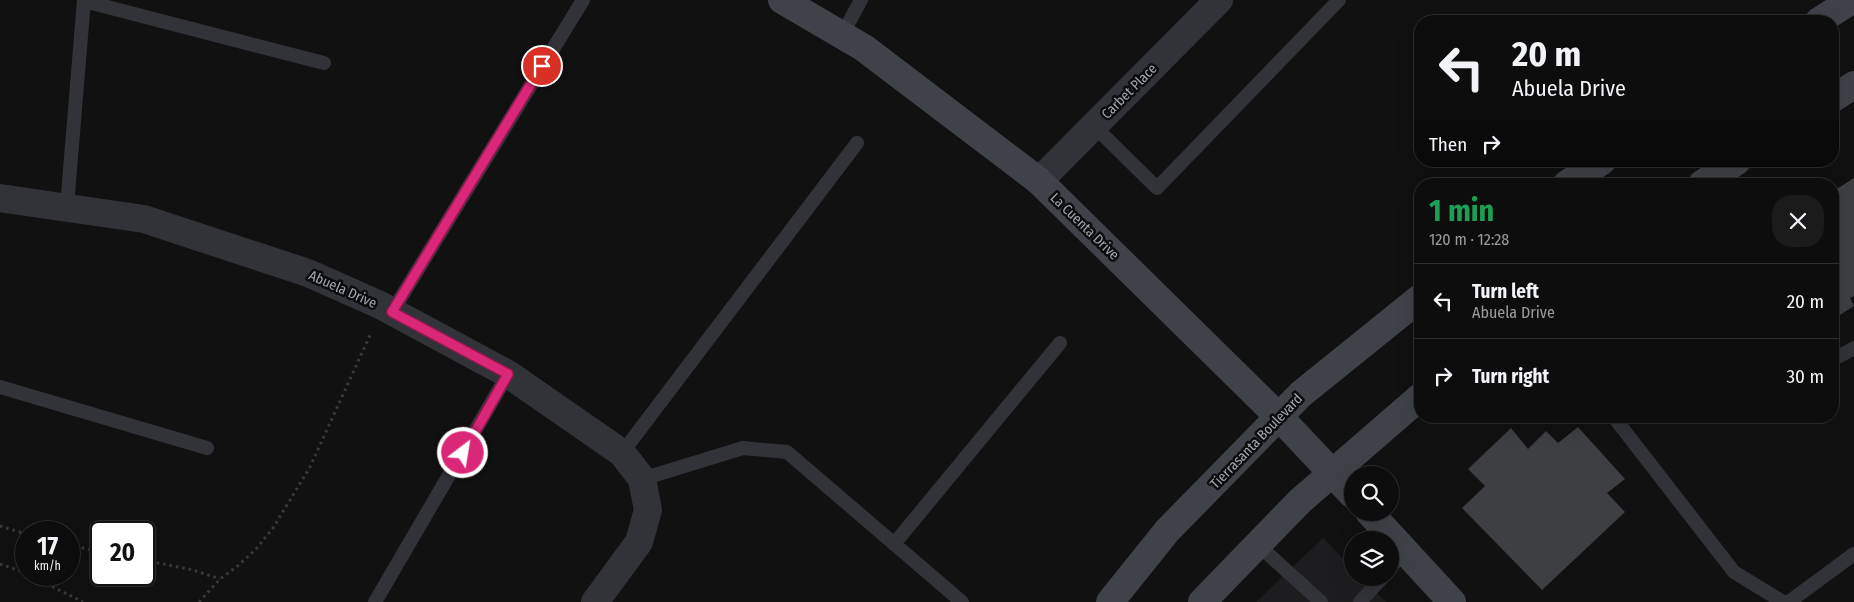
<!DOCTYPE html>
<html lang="en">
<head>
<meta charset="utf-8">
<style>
  :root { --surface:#0d0d0e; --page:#1b1b1c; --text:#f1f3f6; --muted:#9a9c9e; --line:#2d2d2e }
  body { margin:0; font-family:"Fira Sans Condensed",sans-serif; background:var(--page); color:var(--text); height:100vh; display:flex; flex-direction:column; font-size:19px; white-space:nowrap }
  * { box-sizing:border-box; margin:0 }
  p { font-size:16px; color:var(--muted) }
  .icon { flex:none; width:28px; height:28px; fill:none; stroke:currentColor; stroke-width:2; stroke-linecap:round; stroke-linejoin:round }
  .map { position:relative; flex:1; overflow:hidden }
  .side { position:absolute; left:1414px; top:178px; width:425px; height:245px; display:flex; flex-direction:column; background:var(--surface); border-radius:20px; box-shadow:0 5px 20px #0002,0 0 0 1px var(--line) }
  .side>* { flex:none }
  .guide { position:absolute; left:1414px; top:15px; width:425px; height:152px; border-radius:20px; box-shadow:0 5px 20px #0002,0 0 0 1px var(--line); background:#0d0d0e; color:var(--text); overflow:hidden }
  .tools { position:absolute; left:1344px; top:466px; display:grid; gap:10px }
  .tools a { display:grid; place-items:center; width:55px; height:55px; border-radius:50%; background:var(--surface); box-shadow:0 5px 20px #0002,0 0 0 1px var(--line); font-size:25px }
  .speed { position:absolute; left:15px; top:521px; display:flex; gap:10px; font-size:25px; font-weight:700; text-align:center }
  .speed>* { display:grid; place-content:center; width:65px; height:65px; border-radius:50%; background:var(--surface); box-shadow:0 5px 20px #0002,0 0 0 1px var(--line); line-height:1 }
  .speed small { font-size:12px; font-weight:400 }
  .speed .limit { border:2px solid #111; border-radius:8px; background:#fff; color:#111 }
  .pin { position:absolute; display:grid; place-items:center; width:42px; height:42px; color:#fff; margin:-21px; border:2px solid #fff; border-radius:50%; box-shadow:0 1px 5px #0007 }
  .me { position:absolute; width:55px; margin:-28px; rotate:31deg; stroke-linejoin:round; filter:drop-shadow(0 0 4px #0008) }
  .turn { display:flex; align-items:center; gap:18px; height:105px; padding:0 15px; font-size:22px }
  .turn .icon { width:65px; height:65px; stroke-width:2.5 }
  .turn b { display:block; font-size:35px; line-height:42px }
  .then { display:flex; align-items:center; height:48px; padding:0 15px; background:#0003; gap:10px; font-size:19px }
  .round { display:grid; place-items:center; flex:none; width:52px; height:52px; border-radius:20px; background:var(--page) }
  .overview { display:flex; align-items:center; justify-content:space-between; height:85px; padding:0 15px }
  h1 { font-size:30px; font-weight:700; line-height:38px; color:#1e9e55 }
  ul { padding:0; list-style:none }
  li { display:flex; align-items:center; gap:15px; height:75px; padding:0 15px; border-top:1px solid var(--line) }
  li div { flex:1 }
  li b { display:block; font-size:19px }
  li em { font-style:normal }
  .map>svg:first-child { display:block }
  .built { fill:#1d1d1f }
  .building { fill:#3d3f42 }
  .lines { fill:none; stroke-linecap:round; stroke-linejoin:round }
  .path { stroke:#373a3f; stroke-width:3; stroke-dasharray:2.5 4; stroke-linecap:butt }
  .lane { stroke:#313338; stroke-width:14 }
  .street { stroke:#313338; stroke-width:28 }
  .secondary { stroke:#3f4248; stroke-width:28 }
  .route-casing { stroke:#8e194d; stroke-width:12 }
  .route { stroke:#db2777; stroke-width:9 }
  .labels { text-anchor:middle; stroke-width:5; stroke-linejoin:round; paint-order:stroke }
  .street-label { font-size:14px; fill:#a1a9b4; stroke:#0c0c0d }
</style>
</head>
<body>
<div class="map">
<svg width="1854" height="602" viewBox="0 0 1854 602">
  <rect width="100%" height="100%" fill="#111112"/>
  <!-- built -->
  <path class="built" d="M1323 538 1352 568V578H1362L1386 602H1256Z"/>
  <!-- building -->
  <path class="building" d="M1854 178V296L1850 298 1854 306 1832 320V192Z
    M1578 427 1625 479 1607 493 1625 512 1542 590 1462 508 1485 486 1468 469 1511 428 1528 449 1546 431 1558 443Z"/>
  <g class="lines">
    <!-- path -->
    <path class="path" d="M0 526 26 534
      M69 545 101 552
      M144 560 193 570 220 579
      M0 564 26 573
      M29 575 83 602
      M199 602 220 579 239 565 256 549 273 528 310 467 371 333"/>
    <!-- lane -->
    <path class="lane" d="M84 1 324 63
      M842 35 861 0
      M1094 126 1157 188 1339 0
      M67 206 84 0
      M392 312 583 0
      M1836 358 1854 348
      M0 387 207 448
      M1613 416 1734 572 1783 602
      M622 453 857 143
      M642 479 743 448 787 452 962 602
      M894 544 1060 343
      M1257 544 1321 602
      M1390 568 1405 551
      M375 602 508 374
      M1360 602 1382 578
      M1789 602 1854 554"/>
    <!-- street -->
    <path class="street" d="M1039 181 1219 0
      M0 198 144 219 308 273 380 305 508 374 622 453 642 479 648 510 639 542 595 602"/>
    <!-- secondary -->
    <path class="secondary" d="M782 0 864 48 1039 181 1280 418 1352 494
      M1819 21 1852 0
      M1832 99 1854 85
      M1567 184 1602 161
      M1702 184 1737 161
      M1369 512 1452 602
      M1110 602 1167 531 1301 394 1420 298
      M1202 602 1300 501 1420 397"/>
  </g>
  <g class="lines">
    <!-- route casing -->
    <g class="route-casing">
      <path id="route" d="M463 453 508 374 392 312 542 66"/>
    </g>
    <!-- route -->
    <use href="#route" class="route"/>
  </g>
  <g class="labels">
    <!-- street labels -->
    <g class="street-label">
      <text transform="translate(1129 91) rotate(-45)" y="5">Carbet Place</text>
      <text transform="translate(1085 226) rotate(44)" y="5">La Cuenta Drive</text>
      <text transform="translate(343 289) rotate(24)" y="5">Abuela Drive</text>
      <text transform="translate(1256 441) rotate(-46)" y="5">Tierrasanta Boulevard</text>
    </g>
  </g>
</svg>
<div class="tools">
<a><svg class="icon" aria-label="search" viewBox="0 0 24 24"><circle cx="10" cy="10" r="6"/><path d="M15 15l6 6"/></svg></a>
<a><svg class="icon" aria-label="layers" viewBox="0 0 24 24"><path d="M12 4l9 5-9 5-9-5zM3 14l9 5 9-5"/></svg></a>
</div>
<div class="speed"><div>17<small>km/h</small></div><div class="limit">20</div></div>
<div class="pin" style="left:542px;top:66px;background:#d93025"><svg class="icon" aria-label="arrive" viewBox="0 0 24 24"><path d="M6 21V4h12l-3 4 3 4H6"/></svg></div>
<svg class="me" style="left:463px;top:453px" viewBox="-20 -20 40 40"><circle r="17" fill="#db2777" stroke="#fff" stroke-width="3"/><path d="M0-11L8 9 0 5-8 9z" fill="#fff"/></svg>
<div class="guide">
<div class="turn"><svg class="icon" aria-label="left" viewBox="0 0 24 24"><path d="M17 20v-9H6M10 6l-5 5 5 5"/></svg><div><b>20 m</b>Abuela Drive</div></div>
<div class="then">Then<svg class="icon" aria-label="right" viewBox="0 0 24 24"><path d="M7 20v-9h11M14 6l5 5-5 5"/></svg></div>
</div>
<section class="side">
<div class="overview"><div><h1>1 min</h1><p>120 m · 12:28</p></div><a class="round"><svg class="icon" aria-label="close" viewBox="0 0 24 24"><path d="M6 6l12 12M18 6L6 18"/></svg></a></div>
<ul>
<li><svg class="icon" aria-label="left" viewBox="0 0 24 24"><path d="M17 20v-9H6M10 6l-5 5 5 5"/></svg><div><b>Turn left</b><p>Abuela Drive</p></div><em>20 m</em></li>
<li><svg class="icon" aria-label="right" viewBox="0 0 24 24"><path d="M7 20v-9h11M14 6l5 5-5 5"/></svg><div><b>Turn right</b></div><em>30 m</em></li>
</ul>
</section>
</div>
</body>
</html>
